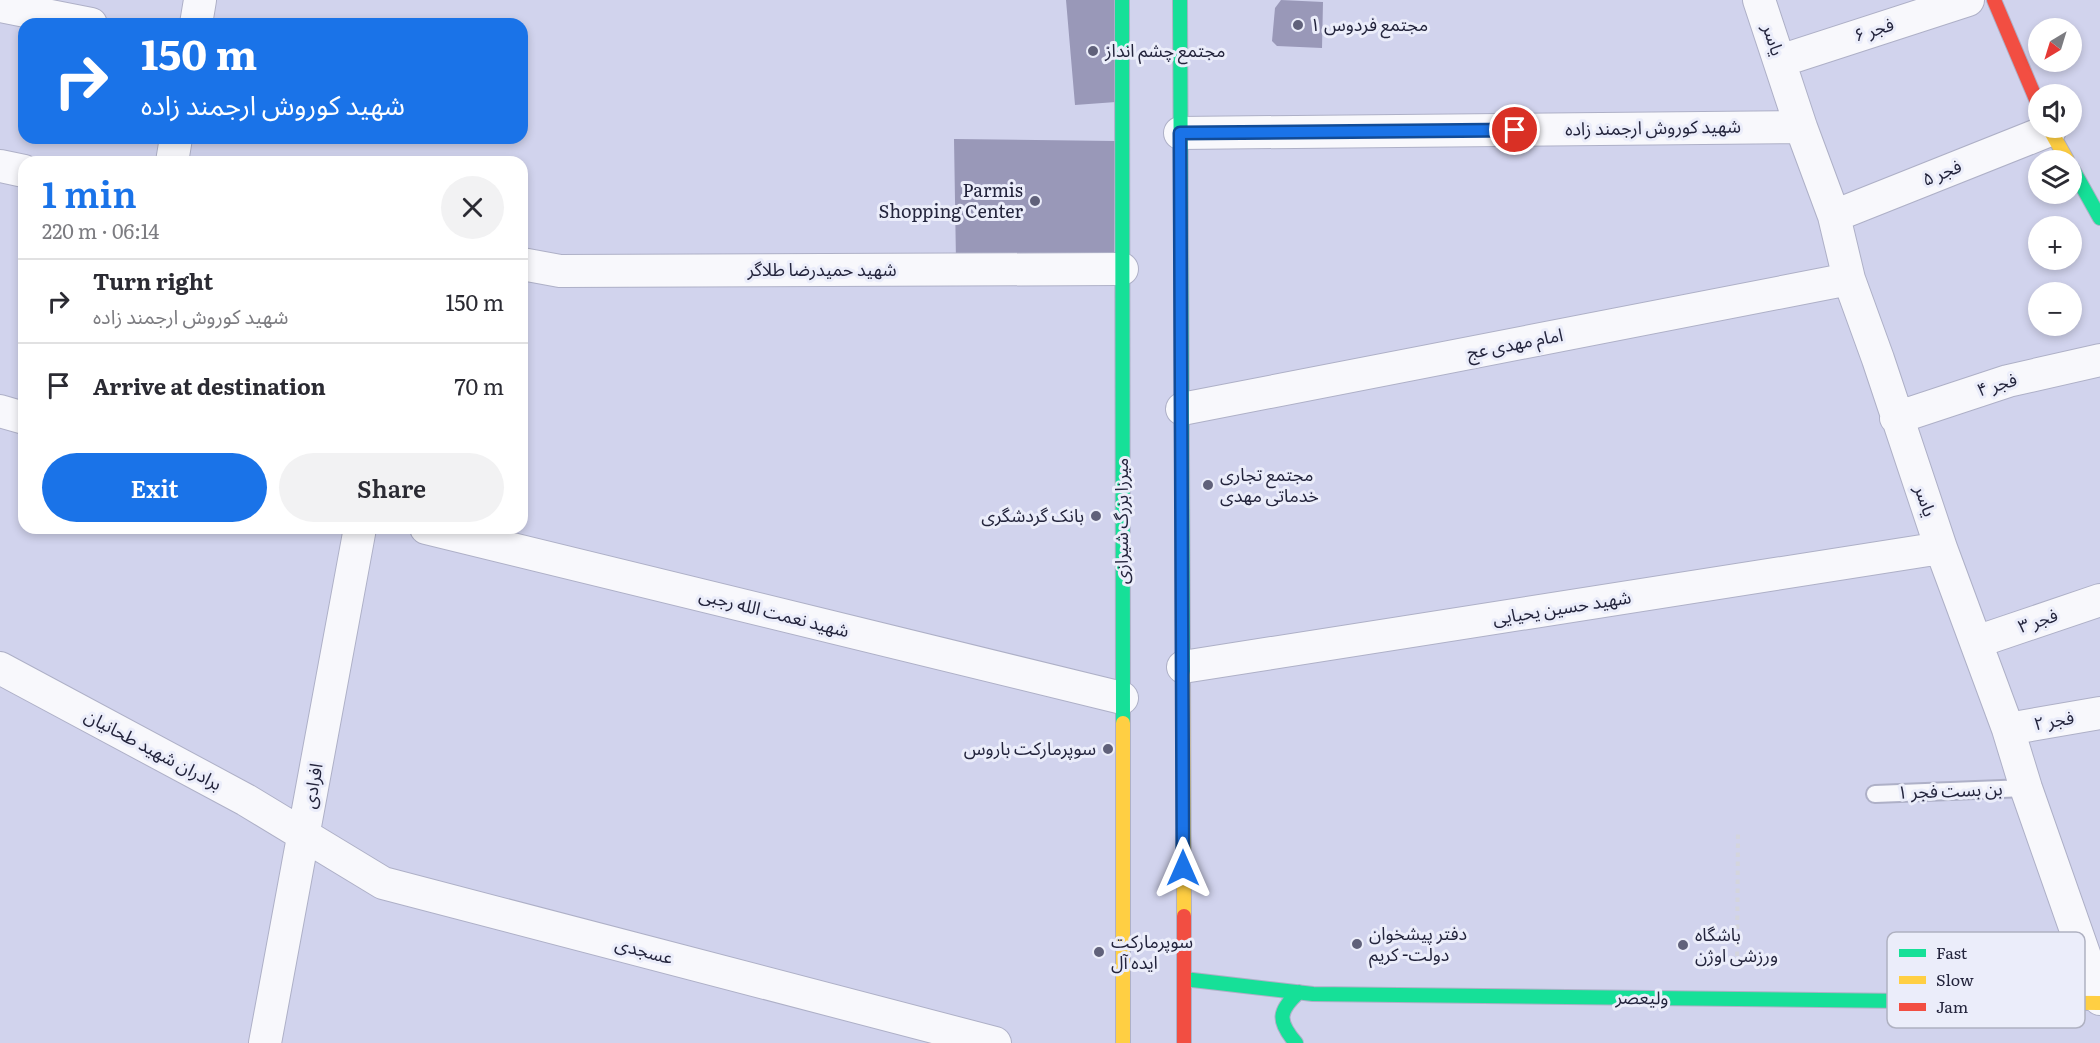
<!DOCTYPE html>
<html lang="en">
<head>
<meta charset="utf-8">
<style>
  :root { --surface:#fff; --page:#f2f2f3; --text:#2b2b33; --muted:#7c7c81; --line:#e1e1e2; --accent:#1a73e8 }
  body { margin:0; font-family:Literata,"Noto Sans Arabic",serif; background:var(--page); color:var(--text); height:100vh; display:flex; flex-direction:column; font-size:22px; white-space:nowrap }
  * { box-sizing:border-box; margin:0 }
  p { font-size:20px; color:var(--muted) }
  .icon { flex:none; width:33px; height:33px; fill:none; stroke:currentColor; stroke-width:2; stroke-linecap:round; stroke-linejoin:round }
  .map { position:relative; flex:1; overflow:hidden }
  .sheet { position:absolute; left:18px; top:156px; width:510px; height:378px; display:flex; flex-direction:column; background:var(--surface); border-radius:18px; box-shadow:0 3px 9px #0003 }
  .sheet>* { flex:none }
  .hud { position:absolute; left:18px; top:18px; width:510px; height:126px; border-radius:18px; box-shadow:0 3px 9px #0003; background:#1a73e8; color:#fff; overflow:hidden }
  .needle { width:39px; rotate:218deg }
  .tools { position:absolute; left:2028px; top:18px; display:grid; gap:12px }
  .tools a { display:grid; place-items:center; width:54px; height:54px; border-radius:50%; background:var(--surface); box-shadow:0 3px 9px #0003; font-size:30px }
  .pin { position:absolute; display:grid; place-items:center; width:51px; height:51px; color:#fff; margin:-26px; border:3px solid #fff; border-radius:50%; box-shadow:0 2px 6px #0007 }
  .me { position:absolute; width:66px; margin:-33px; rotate:0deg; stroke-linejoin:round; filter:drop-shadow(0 0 4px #0008) }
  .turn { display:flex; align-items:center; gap:21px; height:126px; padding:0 24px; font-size:27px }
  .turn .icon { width:78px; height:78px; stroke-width:2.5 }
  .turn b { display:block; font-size:42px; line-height:51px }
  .round { display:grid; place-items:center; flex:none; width:63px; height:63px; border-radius:32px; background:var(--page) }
  .head { display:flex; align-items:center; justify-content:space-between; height:102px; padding:0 24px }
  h1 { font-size:36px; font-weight:600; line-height:45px; color:var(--accent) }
  .action { display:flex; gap:12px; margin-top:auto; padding:12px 24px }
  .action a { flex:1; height:69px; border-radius:36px; background:var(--accent); color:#fff; font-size:24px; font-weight:600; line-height:69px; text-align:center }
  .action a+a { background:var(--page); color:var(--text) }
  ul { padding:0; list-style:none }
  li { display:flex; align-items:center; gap:18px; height:84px; padding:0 24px; border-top:2px solid var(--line) }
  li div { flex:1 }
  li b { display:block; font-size:22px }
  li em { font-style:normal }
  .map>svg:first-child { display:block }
  .building { fill:#9998b8 }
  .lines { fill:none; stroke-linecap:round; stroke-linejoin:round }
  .lane-casing { stroke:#aeb0c7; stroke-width:20 }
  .street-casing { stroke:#aeb0c7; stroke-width:34 }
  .fast-casing { stroke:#aeb0c7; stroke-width:16 }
  .slow-casing { stroke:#aeb0c7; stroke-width:16 }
  .jam-casing { stroke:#aeb0c7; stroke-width:16 }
  .path { stroke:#d4d5dd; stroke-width:4; stroke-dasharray:4.5 4.5; stroke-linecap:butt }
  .lane { stroke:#f8f8fc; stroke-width:16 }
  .street { stroke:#f8f8fc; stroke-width:32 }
  .fast { stroke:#16e098; stroke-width:14 }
  .slow { stroke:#ffcf43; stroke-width:14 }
  .jam { stroke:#f24e42; stroke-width:14 }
  .route-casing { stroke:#114b97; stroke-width:15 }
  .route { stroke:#1a73e8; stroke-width:10 }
  .poi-dot { fill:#60617a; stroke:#ebedfa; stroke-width:2 }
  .labels { text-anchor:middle; stroke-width:6; stroke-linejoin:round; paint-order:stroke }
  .poi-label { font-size:18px; fill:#23243c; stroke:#ebedfa; text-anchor:start }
  .street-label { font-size:18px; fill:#23243c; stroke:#ebedfa }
  .key { fill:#ebedfa; stroke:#afb1c1; stroke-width:1.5 }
  .key-label { font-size:16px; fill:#23243c }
</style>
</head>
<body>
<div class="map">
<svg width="2100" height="1043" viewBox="0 0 2100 1043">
  <rect width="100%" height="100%" fill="#d1d3ed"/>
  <!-- building -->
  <path class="building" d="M1066 0H1117L1116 102 1075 105Z
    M1281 0 1323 2 1322 48 1277 46 1272 41 1275 8Z
    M954 139 1115 141 1114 262 956 261Z"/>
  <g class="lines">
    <!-- lane casing -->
    <g class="lane-casing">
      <path id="lane" d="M1875 794 2026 788"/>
    </g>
    <!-- street casing -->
    <g class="street-casing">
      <path id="street" d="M1759 0 1801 127 1834 216 1849 279 1878 359 1941 548 2008 729 2026 788 2100 999
        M0 6 91 24
        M196 24 200 0
        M1780 61 1968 0
        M1180 133 1801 127
        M172 162 176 138
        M0 166 24 171
        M1834 216 2050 130
        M522 264 560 271 1122 269
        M1182 409 1849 279
        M0 411 24 418
        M1896 418 2008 381 2100 360
        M426 528 1122 698
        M1976 642 2100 600
        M1183 667 1941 548
        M0 668 246 800 383 883 995 1043
        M2008 729 2100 713
        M265 1043 360 528"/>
    </g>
    <!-- fast casing -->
    <g class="fast-casing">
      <path id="fast" d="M1122 0 1123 723
        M1180 0 1183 675
        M2072 168 2100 218
        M1184 979 1313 994 1991 1002
        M1296 1043C1277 1021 1278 1011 1299 992"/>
    </g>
    <!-- slow casing -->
    <g class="slow-casing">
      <path id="slow" d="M2049 128 2067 160
        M1183 675 1184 916
        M1123 723V1043
        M1991 1002 2100 1003"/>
    </g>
    <!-- jam casing -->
    <g class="jam-casing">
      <path id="jam" d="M1994 0 2038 104
        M1184 916V1043"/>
    </g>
    <!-- path -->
    <path class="path" d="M1737 965 1738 830"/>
    <!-- lane -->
    <use href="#lane" class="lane"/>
    <!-- street -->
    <use href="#street" class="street"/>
    <!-- fast -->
    <use href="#fast" class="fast"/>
    <!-- slow -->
    <use href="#slow" class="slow"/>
    <!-- jam -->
    <use href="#jam" class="jam"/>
  </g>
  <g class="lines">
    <!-- route casing -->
    <g class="route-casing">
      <path id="route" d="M1183 868 1180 133 1515 130"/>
    </g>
    <!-- route -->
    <use href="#route" class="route"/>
  </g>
  <!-- markers -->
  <g class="poi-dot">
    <circle cx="1298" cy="25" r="6"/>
    <circle cx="1093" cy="51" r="6"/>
    <circle cx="1035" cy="201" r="6"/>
    <circle cx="1208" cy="485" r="6"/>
    <circle cx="1096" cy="516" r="6"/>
    <circle cx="1108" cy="749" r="6"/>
    <circle cx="1357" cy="944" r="6"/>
    <circle cx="1683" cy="945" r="6"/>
    <circle cx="1099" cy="952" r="6"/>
  </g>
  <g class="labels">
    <!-- poi labels -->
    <g class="poi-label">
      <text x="1310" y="31">مجتمع فردوس ۱</text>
      <text x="1105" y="57">مجتمع چشم انداز</text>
      <text x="1023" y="197" text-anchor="end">Parmis<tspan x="1023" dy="21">Shopping Center</tspan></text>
      <text x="1220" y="481">مجتمع تجاری<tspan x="1220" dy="21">خدماتی مهدی</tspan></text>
      <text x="1084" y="522" text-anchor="end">بانک گردشگری</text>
      <text x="1096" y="755" text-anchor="end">سوپرمارکت باروس</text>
      <text x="1369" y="940">دفتر پیشخوان<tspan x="1369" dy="21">دولت- کریم</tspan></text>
      <text x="1695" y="941">باشگاه<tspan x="1695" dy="21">ورزشی اوژن</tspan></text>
      <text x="1111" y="948">سوپرمارکت<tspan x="1111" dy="21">ایده آل</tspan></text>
    </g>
    <!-- street labels -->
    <g class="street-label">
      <text transform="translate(1874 30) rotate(-18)" y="6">فجر ۶</text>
      <text transform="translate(1773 40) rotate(72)" y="6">یاسر</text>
      <text transform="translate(1653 128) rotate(-1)" y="6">شهید کوروش ارجمند زاده</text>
      <text transform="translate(1942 173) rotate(-22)" y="6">فجر ۵</text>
      <text x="822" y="276">شهید حمیدرضا طلاگر</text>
      <text transform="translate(1515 344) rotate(-11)" y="6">امام مهدی عج</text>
      <text transform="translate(1997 385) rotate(-17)" y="6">فجر ۴</text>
      <text transform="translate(1925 501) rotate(71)" y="6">یاسر</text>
      <text transform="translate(1122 521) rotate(-90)" y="6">میرزا بزرگ شیرازی</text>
      <text transform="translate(1562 608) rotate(-9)" y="6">شهید حسین یحیایی</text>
      <text transform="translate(774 613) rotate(14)" y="6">شهید نعمت الله رجبی</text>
      <text transform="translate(2038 621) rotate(-19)" y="6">فجر ۳</text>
      <text transform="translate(2054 721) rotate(-10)" y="6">فجر ۲</text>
      <text transform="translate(153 750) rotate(28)" y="6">برادران شهید طحانیان</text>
      <text transform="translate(313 786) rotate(-80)" y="6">افرادی</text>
      <text transform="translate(1950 791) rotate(-2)" y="6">بن بست فجر ۱</text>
      <text transform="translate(644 951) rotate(15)" y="6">عسجدی</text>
      <text transform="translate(1642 998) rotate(1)" y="6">ولیعصر</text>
    </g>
  </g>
  <!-- legend -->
  <rect x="1887" y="932" width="198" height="96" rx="9" class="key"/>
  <rect x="1899" y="949" width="27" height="8" fill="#16e098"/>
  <rect x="1899" y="976" width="27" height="8" fill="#ffcf43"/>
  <rect x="1899" y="1003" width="27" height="8" fill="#f24e42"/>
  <g class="key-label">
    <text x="1936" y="959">Fast</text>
    <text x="1936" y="986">Slow</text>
    <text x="1936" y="1013">Jam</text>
  </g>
</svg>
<div class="tools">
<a><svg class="needle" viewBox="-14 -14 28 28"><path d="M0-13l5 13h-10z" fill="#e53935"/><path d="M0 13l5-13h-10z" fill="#7c7c81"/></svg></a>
<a><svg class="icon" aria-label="sound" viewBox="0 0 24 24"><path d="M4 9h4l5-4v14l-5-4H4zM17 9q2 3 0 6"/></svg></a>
<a><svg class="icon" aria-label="layers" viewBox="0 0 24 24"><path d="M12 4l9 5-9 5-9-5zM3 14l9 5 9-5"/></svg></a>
<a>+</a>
<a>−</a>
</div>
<div class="pin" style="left:1515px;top:130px;background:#d93025"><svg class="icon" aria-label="arrive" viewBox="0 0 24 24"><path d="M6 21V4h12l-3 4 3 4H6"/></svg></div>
<svg class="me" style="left:1183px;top:868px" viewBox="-20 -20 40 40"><path d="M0-17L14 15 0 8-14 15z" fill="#1a73e8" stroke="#fff" stroke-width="4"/></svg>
<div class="hud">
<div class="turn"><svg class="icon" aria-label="right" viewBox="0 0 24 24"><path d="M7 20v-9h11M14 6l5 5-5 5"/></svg><div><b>150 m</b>شهید کوروش ارجمند زاده</div></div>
</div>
<section class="sheet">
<div class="head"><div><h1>1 min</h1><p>220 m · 06:14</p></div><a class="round"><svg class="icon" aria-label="close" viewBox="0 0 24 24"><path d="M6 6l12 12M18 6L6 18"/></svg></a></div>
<ul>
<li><svg class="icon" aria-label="right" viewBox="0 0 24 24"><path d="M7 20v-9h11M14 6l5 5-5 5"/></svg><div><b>Turn right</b><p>شهید کوروش ارجمند زاده</p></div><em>150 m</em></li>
<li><svg class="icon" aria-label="arrive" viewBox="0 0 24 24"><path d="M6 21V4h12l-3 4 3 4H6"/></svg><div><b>Arrive at destination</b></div><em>70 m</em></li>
</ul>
<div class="action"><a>Exit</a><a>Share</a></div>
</section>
</div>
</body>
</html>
